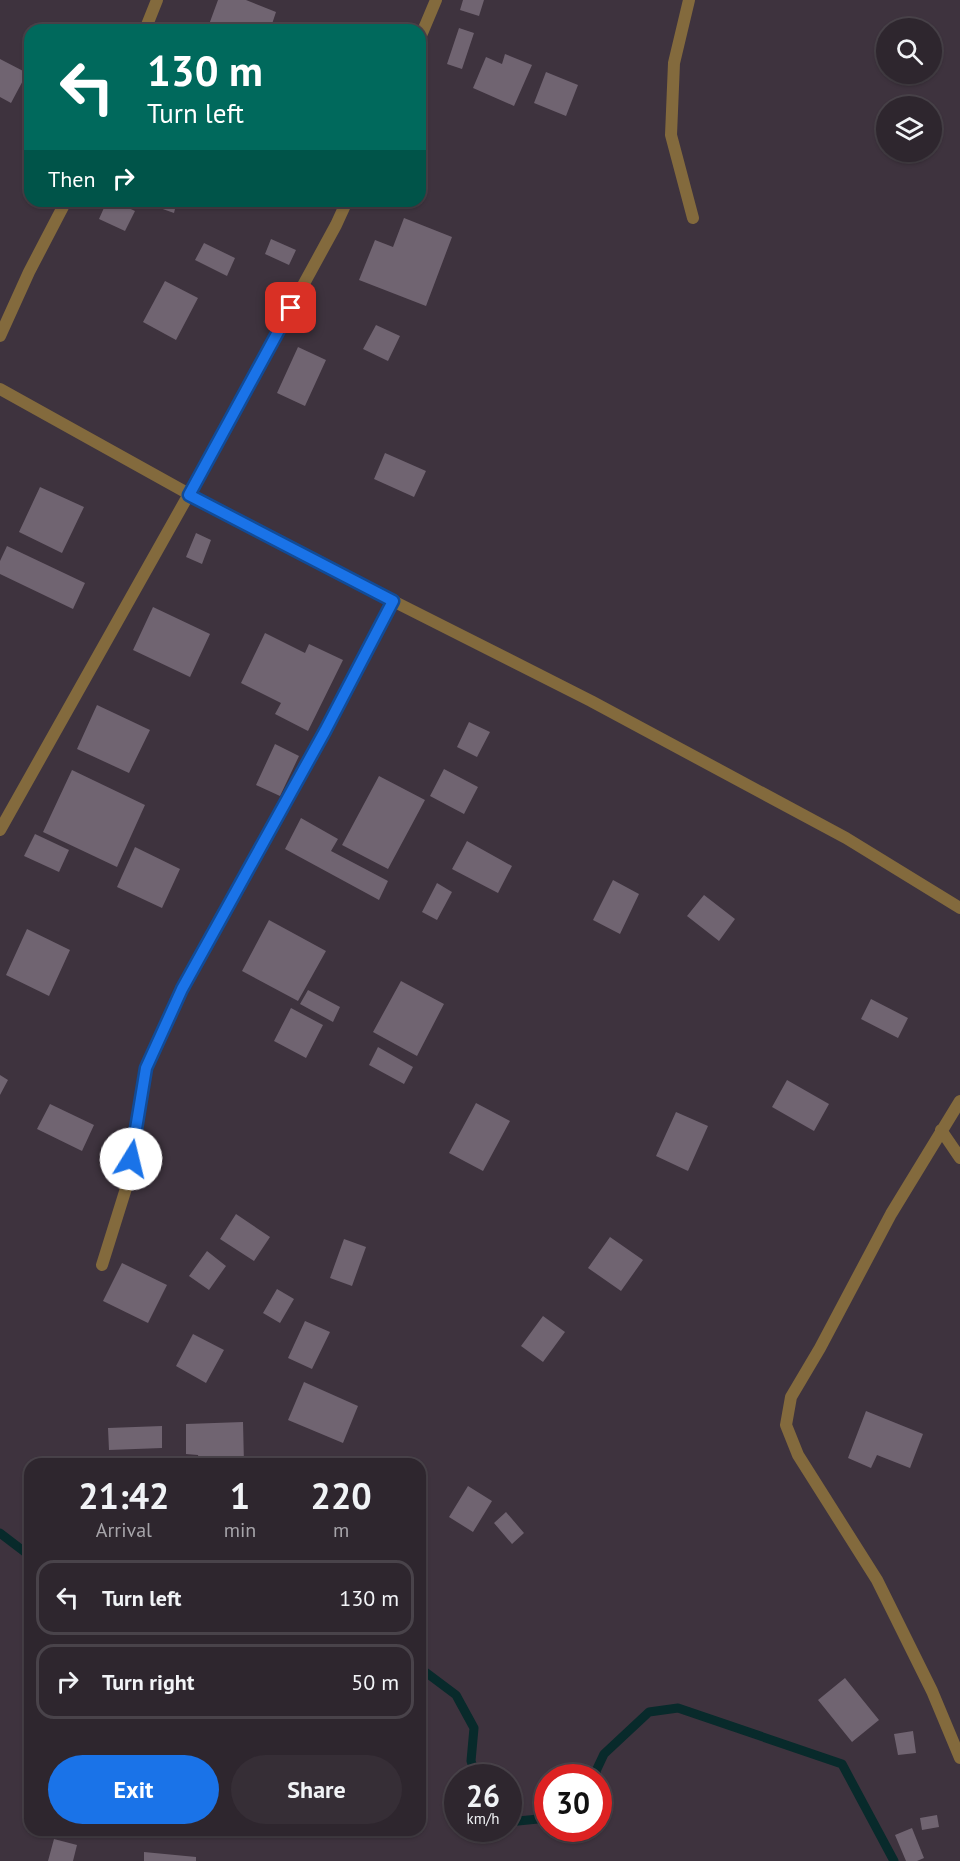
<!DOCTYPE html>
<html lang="en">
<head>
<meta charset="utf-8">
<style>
  :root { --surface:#2e262e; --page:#362e36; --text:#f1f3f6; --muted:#a7a5aa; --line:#49434a; --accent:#1a73e8 }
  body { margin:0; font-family:"PT Sans",sans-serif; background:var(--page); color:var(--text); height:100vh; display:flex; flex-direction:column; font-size:22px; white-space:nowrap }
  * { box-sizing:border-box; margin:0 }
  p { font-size:20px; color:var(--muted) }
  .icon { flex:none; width:33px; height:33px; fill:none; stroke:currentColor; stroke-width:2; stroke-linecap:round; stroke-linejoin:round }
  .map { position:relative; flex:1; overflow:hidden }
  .details { position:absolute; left:24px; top:1458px; width:402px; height:378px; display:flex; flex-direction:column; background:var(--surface); border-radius:18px; box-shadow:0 2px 4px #0004,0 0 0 2px var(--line) }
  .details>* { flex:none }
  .guide { position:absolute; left:24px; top:24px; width:402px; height:183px; border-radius:18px; box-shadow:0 2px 4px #0004,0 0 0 2px var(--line); background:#00695c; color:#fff; overflow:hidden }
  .controls { position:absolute; left:876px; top:18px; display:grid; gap:12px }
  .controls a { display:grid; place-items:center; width:66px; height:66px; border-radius:50%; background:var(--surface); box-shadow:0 2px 4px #0004,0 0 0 2px var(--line); font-size:30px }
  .speed { position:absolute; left:444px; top:1764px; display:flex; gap:12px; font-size:30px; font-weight:700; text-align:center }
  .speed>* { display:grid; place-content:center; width:78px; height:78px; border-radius:50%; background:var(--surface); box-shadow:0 2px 4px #0004,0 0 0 2px var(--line); line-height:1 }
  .speed small { font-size:15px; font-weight:400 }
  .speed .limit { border:9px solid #d22; background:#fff; color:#111 }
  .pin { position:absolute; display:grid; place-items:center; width:51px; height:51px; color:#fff; margin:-26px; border-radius:12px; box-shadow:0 3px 9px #0006 }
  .me { position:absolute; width:66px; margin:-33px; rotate:9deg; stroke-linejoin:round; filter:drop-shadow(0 0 4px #0008) }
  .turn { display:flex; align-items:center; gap:21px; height:126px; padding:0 24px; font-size:27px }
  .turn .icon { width:78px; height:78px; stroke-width:2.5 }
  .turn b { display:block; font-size:42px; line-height:51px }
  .then { display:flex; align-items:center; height:57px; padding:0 24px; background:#0003; gap:12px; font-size:22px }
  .eta { display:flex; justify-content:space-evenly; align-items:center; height:102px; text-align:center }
  .eta b { font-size:36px; font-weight:600; line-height:42px }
  .action { display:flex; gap:12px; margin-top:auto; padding:12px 24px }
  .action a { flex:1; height:69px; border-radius:36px; background:var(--accent); color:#fff; font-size:24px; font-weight:600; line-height:69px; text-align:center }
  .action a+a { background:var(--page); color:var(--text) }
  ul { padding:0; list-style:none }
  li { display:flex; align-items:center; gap:18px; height:75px; margin:0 12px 9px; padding:0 12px; border:3px solid var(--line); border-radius:18px }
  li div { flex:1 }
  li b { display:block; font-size:22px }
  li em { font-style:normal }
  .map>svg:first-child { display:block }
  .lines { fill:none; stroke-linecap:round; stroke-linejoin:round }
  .stream { stroke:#082a2b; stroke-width:9 }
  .building { fill:#706471 }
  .minor { stroke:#836a3d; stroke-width:12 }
  .route-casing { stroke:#114b97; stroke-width:15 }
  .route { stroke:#1a73e8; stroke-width:10 }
</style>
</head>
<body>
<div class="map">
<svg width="960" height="1861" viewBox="0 0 960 1861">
  <rect width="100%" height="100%" fill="#3e333e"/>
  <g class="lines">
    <!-- stream -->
    <path class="stream" d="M0 1533 30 1556
      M420 1668 456 1695 474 1728 471 1761 477 1778
      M597 1778 596 1771 604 1754 649 1712 678 1708 842 1764 894 1861
      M508 1822 548 1818"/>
  </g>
  <!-- building -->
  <path class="building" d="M218 0H246L276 12 270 30H207Z
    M463 0H484L479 16 460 10Z
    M459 28 474 33 462 69 447 64Z
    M505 54 532 65 514 106 473 88 486 57 502 64Z
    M0 59 27 73 11 103 0 97Z
    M546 72 578 85 566 116 534 103Z
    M107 201H114L135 211 125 231 99 219Z
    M140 201H177L174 213Z
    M404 218 452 237 426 306 359 280 375 240 393 247Z
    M271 239 296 250 289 265 265 254Z
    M204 243 235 258 227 276 195 260Z
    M165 281 198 298 176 340 143 322Z
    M376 325 400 336 388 361 363 349Z
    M298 347 326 360 305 406 277 393Z
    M385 453 426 471 414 497 374 479Z
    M40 487 84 507 62 553 19 532Z
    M196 533 211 540 202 564 186 557Z
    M7 546 85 583 73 609 0 574V561Z
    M153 607 210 634 190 677 133 650Z
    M265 633 305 653 309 644 343 660 308 731 275 714 281 703 241 683Z
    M97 705 150 730 129 773 77 749Z
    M469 722 490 732 477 757 457 747Z
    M275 744 299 756 280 796 256 785Z
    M444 769 478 787 464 814 430 796Z
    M72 770 145 805 117 867 43 832Z
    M379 776 425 800 388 869 342 845Z
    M301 818 338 839 331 851 388 881 379 900 285 849Z
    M35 834 69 850 59 872 24 856Z
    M467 841 512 866 498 893 452 869Z
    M135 847 180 869 162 908 117 887Z
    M613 880 639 894 620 934 593 920Z
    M437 883 452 892 437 920 422 912Z
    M704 895 735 919 719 941 687 916Z
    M269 920 326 951 298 1001 242 971Z
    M27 929 70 950 49 996 6 975Z
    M401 981 444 1004 417 1056 373 1032Z
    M308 990 340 1007 333 1022 300 1004Z
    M871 999 908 1018 898 1038 861 1019Z
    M291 1008 323 1025 306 1058 274 1041Z
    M378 1047 413 1067 404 1084 369 1065Z
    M0 1075 8 1080 0 1095Z
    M787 1080 829 1104 814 1131 772 1107Z
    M476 1103 510 1121 483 1171 449 1153Z
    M50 1104 94 1125 82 1151 37 1129Z
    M676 1112 708 1126 688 1171 656 1156Z
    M236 1214 270 1237 254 1261 220 1239Z
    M610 1237 643 1260 621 1291 588 1268Z
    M344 1239 366 1247 352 1286 330 1278Z
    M207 1251 226 1266 209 1290 189 1276Z
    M122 1263 167 1285 148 1323 103 1301Z
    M277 1289 294 1299 280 1323 263 1313Z
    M543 1316 565 1332 543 1362 521 1346Z
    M305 1321 330 1332 312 1369 288 1358Z
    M193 1334 224 1350 206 1383 176 1366Z
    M304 1382 358 1406 343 1443 288 1420Z
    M866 1411 923 1434 910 1468 877 1455 871 1468 848 1458Z
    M243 1422 244 1464H200L198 1455 186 1454V1424Z
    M162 1426V1448L109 1450 108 1428Z
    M468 1486 492 1501 473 1532 449 1517Z
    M506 1512 524 1533 512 1544 494 1523Z
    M845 1678 879 1720 852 1742 818 1700Z
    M913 1731 916 1753 898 1755 894 1734Z
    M937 1815 939 1827 922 1830 920 1818Z
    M912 1828 924 1858 917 1861H906L895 1835Z
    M54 1839 77 1845 73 1861H48Z
    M144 1852 196 1857V1861H144Z"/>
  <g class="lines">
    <!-- minor -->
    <path class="minor" d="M689 0 674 63 671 135 693 218
      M145 30 157 0
      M420 38 436 0
      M0 336 29 272 66 201
      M0 389 189 494 393 601 591 701 846 838 960 908
      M0 830 189 494 336 225 347 201
      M960 1101 891 1214 820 1348 791 1397 786 1425 798 1455 877 1580 932 1691 960 1758
      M941 1130 960 1158
      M102 1265 128 1182 146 1068 182 989 325 731 393 601"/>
  </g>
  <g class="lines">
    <!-- route casing -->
    <g class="route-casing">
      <path id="route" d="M131 1159 146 1068 182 989 325 731 393 601 189 495 291 308"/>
    </g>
    <!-- route -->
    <use href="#route" class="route"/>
  </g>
</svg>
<div class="controls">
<a><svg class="icon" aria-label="search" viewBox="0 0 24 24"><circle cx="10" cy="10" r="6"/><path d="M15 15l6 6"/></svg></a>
<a><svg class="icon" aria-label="layers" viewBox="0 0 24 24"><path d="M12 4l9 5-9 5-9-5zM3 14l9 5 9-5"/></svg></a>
</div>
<div class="speed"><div>26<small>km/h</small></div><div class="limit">30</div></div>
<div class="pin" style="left:291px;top:308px;background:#d93025"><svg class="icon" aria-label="arrive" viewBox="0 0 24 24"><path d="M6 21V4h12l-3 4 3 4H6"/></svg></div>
<svg class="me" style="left:131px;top:1159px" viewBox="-20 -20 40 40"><circle r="19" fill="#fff"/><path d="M0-13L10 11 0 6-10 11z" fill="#1a73e8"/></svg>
<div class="guide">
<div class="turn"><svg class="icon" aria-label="left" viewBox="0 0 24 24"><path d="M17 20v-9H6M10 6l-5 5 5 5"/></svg><div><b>130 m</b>Turn left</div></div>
<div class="then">Then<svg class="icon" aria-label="right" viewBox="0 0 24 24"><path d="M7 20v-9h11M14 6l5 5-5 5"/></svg></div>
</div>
<section class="details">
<div class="eta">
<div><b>21:42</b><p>Arrival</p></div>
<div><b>1</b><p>min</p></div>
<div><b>220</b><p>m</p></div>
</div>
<ul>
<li><svg class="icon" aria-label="left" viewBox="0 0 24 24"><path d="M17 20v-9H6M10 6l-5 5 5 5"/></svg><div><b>Turn left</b></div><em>130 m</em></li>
<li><svg class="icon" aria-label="right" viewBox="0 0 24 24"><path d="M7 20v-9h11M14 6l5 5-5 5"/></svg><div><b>Turn right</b></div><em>50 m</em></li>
</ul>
<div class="action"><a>Exit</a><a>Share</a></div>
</section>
</div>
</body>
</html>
